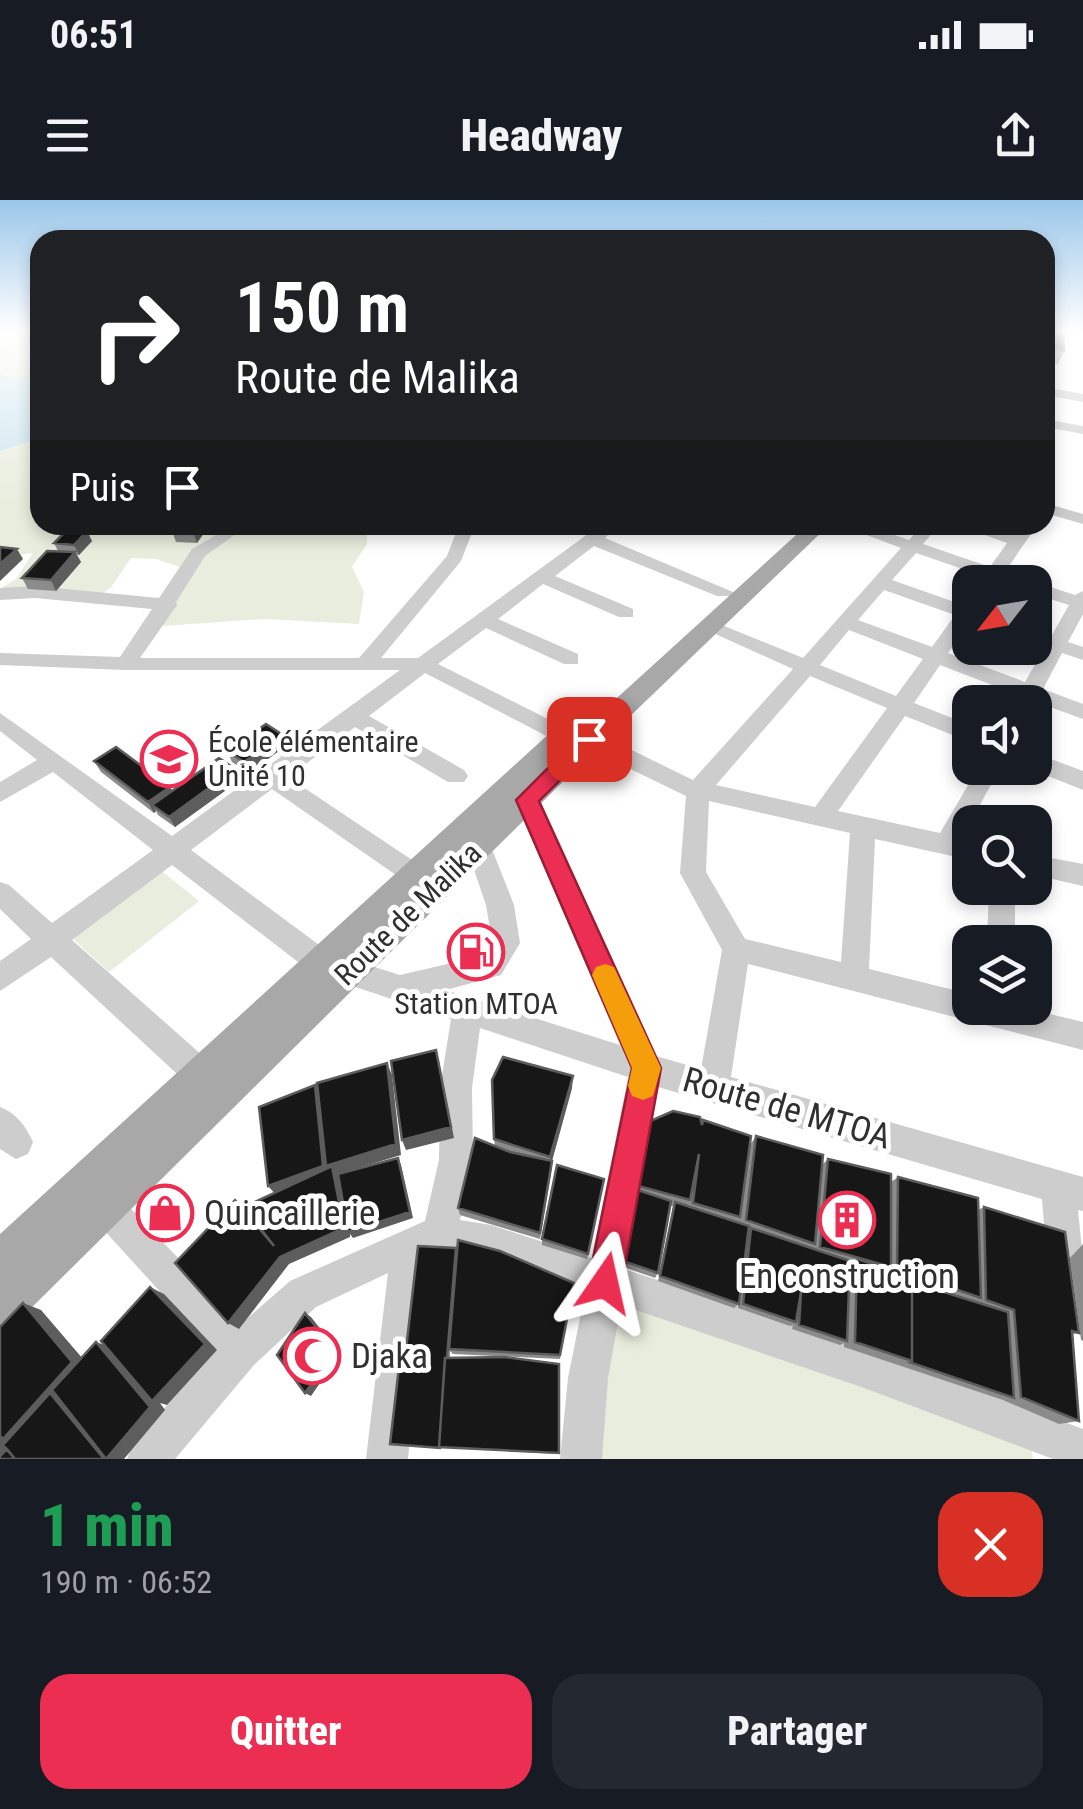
<!DOCTYPE html>
<html lang="fr">
<head>
<meta charset="utf-8">
<style>
  :root { --surface:#171b24; --page:#242831; --text:#f1f3f6; --muted:#9ea1a6; --accent:#eb2e52 }
  body { margin:0; font-family:"Roboto Condensed",sans-serif; background:var(--page); color:var(--text); height:100vh; display:flex; flex-direction:column; font-size:38px; white-space:nowrap }
  * { box-sizing:border-box; margin:0 }
  p { font-size:32px; color:var(--muted) }
  .icon { flex:none; width:55px; height:55px; fill:none; stroke:currentColor; stroke-width:2; stroke-linecap:round; stroke-linejoin:round }
  .map { position:relative; height:1259px; overflow:hidden }
  .panel { display:flex; flex-direction:column; background:var(--surface); flex:1 }
  .panel>* { flex:none }
  .top-card { position:absolute; left:30px; top:30px; width:1025px; height:305px; border-radius:30px; box-shadow:0 5px 15px #0003; background:#202124; color:#fff; overflow:hidden }
  .needle { width:65px; rotate:239deg }
  .fabs { position:absolute; left:952px; top:365px; display:grid; gap:20px }
  .fabs a { display:grid; place-items:center; width:100px; height:100px; border-radius:20px; background:var(--surface); box-shadow:0 5px 15px #0003; font-size:50px }
  .pin { position:absolute; display:grid; place-items:center; width:85px; height:85px; color:#fff; margin:-42px; border-radius:20px; box-shadow:0 5px 15px #0006 }
  .me { position:absolute; width:110px; margin:-55px; rotate:11deg; stroke-linejoin:round; filter:drop-shadow(0 0 8px #0008) }
  .turn { display:flex; align-items:center; gap:35px; height:210px; padding:0 40px; font-size:45px }
  .turn .icon { width:130px; height:130px; stroke-width:2.5 }
  .turn b { display:block; font-size:70px; line-height:85px }
  .then { display:flex; align-items:center; height:95px; padding:0 40px; background:#0003; gap:20px; font-size:38px }
  .round { display:grid; place-items:center; flex:none; width:105px; height:105px; border-radius:30px; background:var(--page) }
  .summary { display:flex; align-items:center; justify-content:space-between; height:170px; padding:0 40px }
  h1 { font-size:60px; font-weight:800; line-height:75px; color:#1e9e55 }
  .action { display:flex; gap:20px; margin-top:auto; padding:20px 40px }
  .action a { flex:1; height:115px; border-radius:30px; background:var(--accent); color:#fff; font-size:40px; font-weight:800; line-height:115px; text-align:center }
  .action a+a { background:var(--page); color:var(--text) }
  .status { display:flex; justify-content:space-between; align-items:center; height:70px; padding:0 50px; background:var(--surface); direction:ltr }
  .status svg { height:28px; fill:currentColor }
  header { display:flex; justify-content:space-between; align-items:center; height:130px; padding:0 40px; background:var(--surface); font-size:45px; font-weight:800 }
  .map>svg:first-child { display:block }
  .green { fill:#e8eddd }
  .water { fill:#c9e4ed }
  .lines { fill:none; stroke-linecap:round; stroke-linejoin:round }
  .minor { fill:#cdcdcd; fill-rule:evenodd }
  .major { fill:#a8a8a8; fill-rule:evenodd }
  .wall { fill:#8b8b8b }
  .shaded-wall { fill:#5d5d5d }
  .building { fill:#171717; stroke:#5d5d5d; stroke-width:2.5 }
  .route { fill:#eb2e52; stroke:#991e35; stroke-width:2.5 }
  .slow { fill:#f59e0b }
  .labels { text-anchor:middle; stroke-width:10; stroke-linejoin:round; paint-order:stroke }
  .poi-label { font-size:30px; fill:#303030; stroke:#fff; text-anchor:start }
  .street-label { font-size:30px; fill:#303030; stroke:#fff }
  .near-street-label { font-size:35px; fill:#303030; stroke:#fff }
  .near-poi-label { font-size:35px; fill:#303030; stroke:#fff; text-anchor:start }
</style>
</head>
<body>
<div class="status"><b>06:51</b><svg viewBox="0 0 49 12"><path d="M0 12V9h3v3zM5 12V6h3v6zM10 12V3h3v9zM15 12V0h3v12zM26 1h20v11H26zM47 4h2v5h-2z"/></svg></div>
<header><svg class="icon" aria-label="menu" viewBox="0 0 24 24"><path d="M4 6h16M4 12h16M4 18h16"/></svg>Headway<svg class="icon" aria-label="share" viewBox="0 0 24 24"><path d="M12 15V3M7 8l5-5 5 5M5 13v7h14v-7"/></svg></header>
<div class="map">
<svg width="1083" height="1259" viewBox="0 0 1083 1259">
  <rect width="100%" height="100%" fill="#fff"/>
  <!-- green -->
  <path class="green" d="M0 131H40V325H367V344L352 367 364 392 359 424 265 419 162 426 183 368 156 359 131 358 111 387 98 397 0 389 16 379 33 353 0 357Z
    M159 669 199 701 109 772 70 736Z
    M613 1095 1031 1246 1033 1259H600Z"/>
  <!-- water -->
  <path class="water" d="M0 174 11 179 40 175V238L0 251Z"/>
  <g class="lines">
    <!-- minor -->
    <path class="minor" d="M1045 187 1083 194V202L1045 195Z
      M1045 219 1083 226V234L1045 227Z
      M1045 303 1083 314V324L1045 313Z
      M459 325H475L461 361 381 458H418L600 325H619L605 338 733 392 731 396H717L594 346 555 376 633 409V417H619L543 384 498 419 578 454V464H564L486 428 438 464 572 531 575 536 572 541H556L425 473 369 516 464 570 468 576 464 582H448L355 527 288 577 424 668 428 675 424 682 415 686 406 682 272 589 191 650 330 753 400 775 482 756 492 741 486 705 466 646 470 639H488L514 705 520 743 501 775 446 790 620 845 515 599 527 590 536 593 656 856 701 869 722 750 680 673 686 596 581 545 578 539 581 533H597L693 580 793 469 700 427 703 423H717L803 458 901 348 840 325H865L909 340 922 325H939L923 344 990 367 1007 343 957 325H983L1014 334 1020 325H1037L1005 372 1027 382H979L983 376 916 353 892 380 963 405 970 402V422L948 453 1025 482 1045 447 1035 443V430L1052 435 1069 405 1035 394V382L1075 395 1083 391V414L1068 442 1083 447V460L1062 453 1043 489 1083 504V519L1036 502H1015L1018 495 940 465 914 503 970 525V542L905 516 838 611 940 633 978 568H1000L962 638 970 640V660L875 639 869 769 970 794V808H1025L1083 822V850L748 764 731 877 1083 977V1011L1078 1010 1083 1060 1078 1076 1065 1081 1052 1076 1047 1063 1042 999 658 887 627 1070 867 1149 1083 1229V1259H1053L867 1189 621 1105 608 1178 602 1259H560L568 1178 585 1093C534 1076 481 1050 426 1057L408 1259H366L388 1073 316 1107 254 1165 175 1259H127L133 1244 214 1151 93 1018 87 1006 93 994 105 988 117 994 241 1124 290 1081 425 1021 439 960 440 888 451 819 311 772 172 665 72 740 212 864 217 875 212 886 201 890 190 886 51 757 0 791V761L31 739 0 709V682L9 685 52 723 153 650 53 572 0 602V582L37 560 0 531V513L172 636 400 470H126L0 465V453L120 457 152 409 35 398 0 400V388L35 386 159 398 192 349 232 326 240 331 205 356 176 402 177 405 140 458H359L447 356ZM884 390 955 415 932 447 858 420ZM849 430 923 459 896 496 820 465ZM810 476 887 508 815 607 716 585ZM709 601 850 633 841 762 745 739 706 672ZM480 828 628 877 592 1058 491 1025 460 1020 473 960 472 888Z
      M1035 553 1083 571V590L1028 568H1035Z
      M1035 655 1083 664V686L1035 675Z
      M989 688H1015V742H987Z
      M0 907C16 913 26 926 33 942L28 954 16 959 0 949Z"/>
    <!-- major -->
    <path class="major" d="M807 325H829L599 546 16 1123 0 1130V1034L563 521H581L585 527Z"/>
  </g>
  <!-- wall -->
  <path class="wall" d="M1045 131 1064 151 1058 164 1045 162Z
    M176 325H207L208 327 197 343 176 342 172 331Z
    M82 327 92 341 79 355H77L81 362 56 391 28 389 22 378 58 351 54 343Z
    M979 448H1019L1014 456 998 462Z
    M287 545 249 573 232 562 227 551Z
    M94 561 172 590 235 569 240 580 175 627 158 615 156 611 154 613 101 572Z
    M572 888 552 961V968L540 1039 460 1015 458 1008 495 946 494 939Z
    M702 923 750 945 756 936 822 965 828 959 891 982 898 977 978 1010 984 1007 1079 1133 1073 1134 1079 1221 1059 1224 1003 1200 844 1147V1143L840 1145 792 1129 793 1125 790 1126 738 1108V1105L734 1108 658 1081 673 1006H670L658 1073 655 1078 612 1063 641 925Z
    M604 979 587 1059 542 1045V1039Z
    M1083 1044V1141L1081 1140 1070 1058Z
    M457 1052 574 1083 560 1159 453 1154 450 1151V1158L559 1253V1254L394 1245 405 1158Z"/>
  <!-- shaded-wall -->
  <path class="shaded-wall" d="M198 325H207L208 327 197 343 193 332Z
    M82 327 85 333 87 331 92 341 79 355 74 345 79 330Z
    M17 349 23 359 0 381V364Z
    M75 352 81 362 56 391 51 380Z
    M1006 448H1019L1014 456 998 462Z
    M283 535 287 545 249 573 244 562Z
    M235 569 240 580 175 627 169 617Z
    M170 587 176 597 152 605 156 611 154 613 148 602Z
    M439 862 454 938 406 950 402 940Z
    M387 863 392 875 401 955 338 974 398 958 401 965 413 1018 353 1038 350 1034V1037L289 1064 239 1129 228 1123 277 996 268 986 315 885 322 897Z
    M573 876 572 888 550 968V957Z
    M150 1087 164 1094 217 1150 167 1205 160 1203 165 1210 124 1259H104L13 1247 0 1259V1229L23 1103 41 1110 89 1166 96 1142 113 1148Z
    M305 1113 311 1117 340 1154 311 1196 305 1193Z"/>
  <!-- building -->
  <path class="building" d="M1045 131H1063L1064 151 1047 148Z
    M176 325H198L193 332 172 331Z
    M70 327H82L79 330 87 331 74 345 54 343Z
    M0 347 17 349 0 364Z
    M47 351 75 352 51 380 22 378Z
    M266 524 283 535 244 562 227 551Z
    M116 547 170 587 148 602 94 561Z
    M219 558 235 569 169 617 152 605Z
    M436 850 451 927 402 940 391 861Z
    M503 857 573 876 550 957 494 939 492 880Z
    M387 863 396 944 326 966 317 883Z
    M315 885 323 966 268 986 259 907Z
    M673 911 700 917 702 925 703 920 751 936 740 1017 693 1003 699 954 690 1000 631 984 641 925Z
    M756 936 823 955 815 1044 746 1020Z
    M475 938 510 952 552 961 540 1033 458 1008Z
    M398 958 410 1012 348 1032 338 974Z
    M828 959 891 974V1067L820 1047Z
    M557 965 604 979 588 1054 542 1039Z
    M332 966 344 1028 280 1057 228 1123 175 1063 235 1000 274 1046 244 1007Z
    M898 977 978 998 981 1098 897 1069Z
    M629 987 671 1001 658 1073 614 1058Z
    M675 1002 749 1026 739 1104 660 1076Z
    M984 1007 1065 1032 1079 1133 1072 1131 1079 1221 1021 1197 1014 1110 986 1100Z
    M751 1028 850 1061 847 1141 799 1125 801 1092 796 1122 743 1104Z
    M458 1040 500 1051 574 1083 560 1155 449 1149Z
    M418 1046 456 1048 447 1158H445L439 1247 441 1248 390 1244 400 1158H405Z
    M857 1059 912 1076V1161L855 1142Z
    M912 1082 1008 1112 1014 1198 909 1162 912 1161Z
    M150 1087 205 1144 152 1201 101 1141Z
    M23 1103 72 1162 3 1239 0 1236V1127Z
    M305 1113 335 1151 305 1193 277 1155Z
    M96 1142 150 1207 106 1259 52 1190Z
    M504 1157 559 1164V1253L439 1247 445 1158Z
    M50 1193 104 1259H15L3 1245Z
    M7 1249 15 1259H0V1256Z"/>
  <!-- sky -->
  <linearGradient id="sky" x2="0" y2="1"><stop stop-color="#9bc7ea"/><stop offset="0.43" stop-color="#fff"/><stop offset="1" stop-color="#fff" stop-opacity="0"/></linearGradient>
  <rect width="1083" height="307" fill="url(#sky)"/>
  <!-- route -->
  <path class="route" d="M589 532 600 539 597 544 539 601 661 868 622 1083 617 1095 605 1100 593 1095 588 1083 632 868 516 600 582 534Z"/>
  <!-- slow -->
  <path class="slow" d="M605 764 614 767 661 868 653 896 643 900 632 896 628 886 632 868 592 775 596 767Z"/>
  <!-- icons -->
  <defs>
    <g id="school-ring" transform="scale(2.875)"><circle r="9.5" fill="#fff" stroke="#eb2e52" stroke-width="1.5"/><path d="M0-5L7-2L0 1L-7-2ZM-4 1L0 2.5L4 1V4Q0 6-4 4Z" fill="#eb2e52"/></g>
    <g id="fuel-ring" transform="scale(2.875)"><circle r="9.5" fill="#fff" stroke="#eb2e52" stroke-width="1.5"/><path d="M-5.5-6h7V0h2V4h1.3V-2.5L3-4.5l.8-.8L6-3V5H2.5V1h-1V6h-7ZM-4.2-4.7v3.2H.2V-4.7Z" fill="#eb2e52"/></g>
    <g id="shop-ring" transform="scale(2.875)"><circle r="9.5" fill="#fff" stroke="#eb2e52" stroke-width="1.5"/><path d="M-5-2.5h2.3a2.7 3.5 0 0 1 5.4 0H5L5.5 6h-11ZM-1.5-2.5h3a1.5 2.3 0 0 0-3 0Z" fill="#eb2e52"/></g>
    <g id="building-ring" transform="scale(2.875)"><circle r="9.5" fill="#fff" stroke="#eb2e52" stroke-width="1.5"/><path d="M-4-6H4V6H1V3H-1V6H-4ZM-2.5-4.3h1.7v1.8h-1.7ZM.8-4.3h1.7v1.8H.8ZM-2.5-1h1.7V.8h-1.7ZM.8-1h1.7V.8H.8Z" fill="#eb2e52"/></g>
    <g id="mosque-ring" transform="scale(2.875)"><circle r="9.5" fill="#fff" stroke="#eb2e52" stroke-width="1.5"/><path d="M3.5-4.9A6 6 0 1 0 3.5 4.9A5 5 0 1 1 3.5-4.9Z" fill="#eb2e52"/></g>
  </defs>
  <g fill-rule="evenodd">
    <use href="#school-ring" x="169" y="559"/>
    <use href="#fuel-ring" x="476" y="752"/>
    <use href="#shop-ring" x="165" y="1013"/>
    <use href="#building-ring" x="847" y="1020"/>
    <use href="#mosque-ring" x="312" y="1156"/>
  </g>
  <g class="labels">
    <!-- poi labels -->
    <g class="poi-label">
      <text x="208" y="552">École élémentaire<tspan x="208" dy="34">Unité 10</tspan></text>
      <text x="476" y="814" text-anchor="middle">Station MTOA</text>
    </g>
    <!-- street labels -->
    <g class="street-label">
      <text transform="translate(408 714) rotate(-44)" y="10">Route de Malika</text>
    </g>
    <!-- near-street labels -->
    <g class="near-street-label">
      <text transform="translate(787 908) rotate(16)" y="12">Route de MTOA</text>
    </g>
    <!-- near-poi labels -->
    <g class="near-poi-label">
      <text x="204" y="1025">Quincaillerie</text>
      <text x="847" y="1088" text-anchor="middle">En construction</text>
      <text x="351" y="1168">Djaka</text>
    </g>
  </g>
</svg>
<div class="fabs">
<a><svg class="needle" viewBox="-14 -14 28 28"><path d="M0-13l5 13h-10z" fill="#e53935"/><path d="M0 13l5-13h-10z" fill="#9ea1a6"/></svg></a>
<a><svg class="icon" aria-label="sound" viewBox="0 0 24 24"><path d="M4 9h4l5-4v14l-5-4H4zM17 9q2 3 0 6"/></svg></a>
<a><svg class="icon" aria-label="search" viewBox="0 0 24 24"><circle cx="10" cy="10" r="6"/><path d="M15 15l6 6"/></svg></a>
<a><svg class="icon" aria-label="layers" viewBox="0 0 24 24"><path d="M12 4l9 5-9 5-9-5zM3 14l9 5 9-5"/></svg></a>
</div>
<div class="pin" style="left:589px;top:539px;background:#d93025"><svg class="icon" aria-label="arrive" viewBox="0 0 24 24"><path d="M6 21V4h12l-3 4 3 4H6"/></svg></div>
<svg class="me" style="left:605px;top:1083px" viewBox="-20 -20 40 40"><path d="M0-17L14 15 0 8-14 15z" fill="#eb2e52" stroke="#fff" stroke-width="4"/></svg>
<div class="top-card">
<div class="turn"><svg class="icon" aria-label="right" viewBox="0 0 24 24"><path d="M7 20v-9h11M14 6l5 5-5 5"/></svg><div><b>150 m</b>Route de Malika</div></div>
<div class="then">Puis<svg class="icon" aria-label="arrive" viewBox="0 0 24 24"><path d="M6 21V4h12l-3 4 3 4H6"/></svg></div>
</div>
</div>
<section class="panel">
<div class="summary"><div><h1>1 min</h1><p>190 m · 06:52</p></div><a class="round" style="background:#d93025;color:#fff"><svg class="icon" aria-label="close" viewBox="0 0 24 24"><path d="M6 6l12 12M18 6L6 18"/></svg></a></div>
<div class="action"><a>Quitter</a><a>Partager</a></div>
</section>
</body>
</html>
